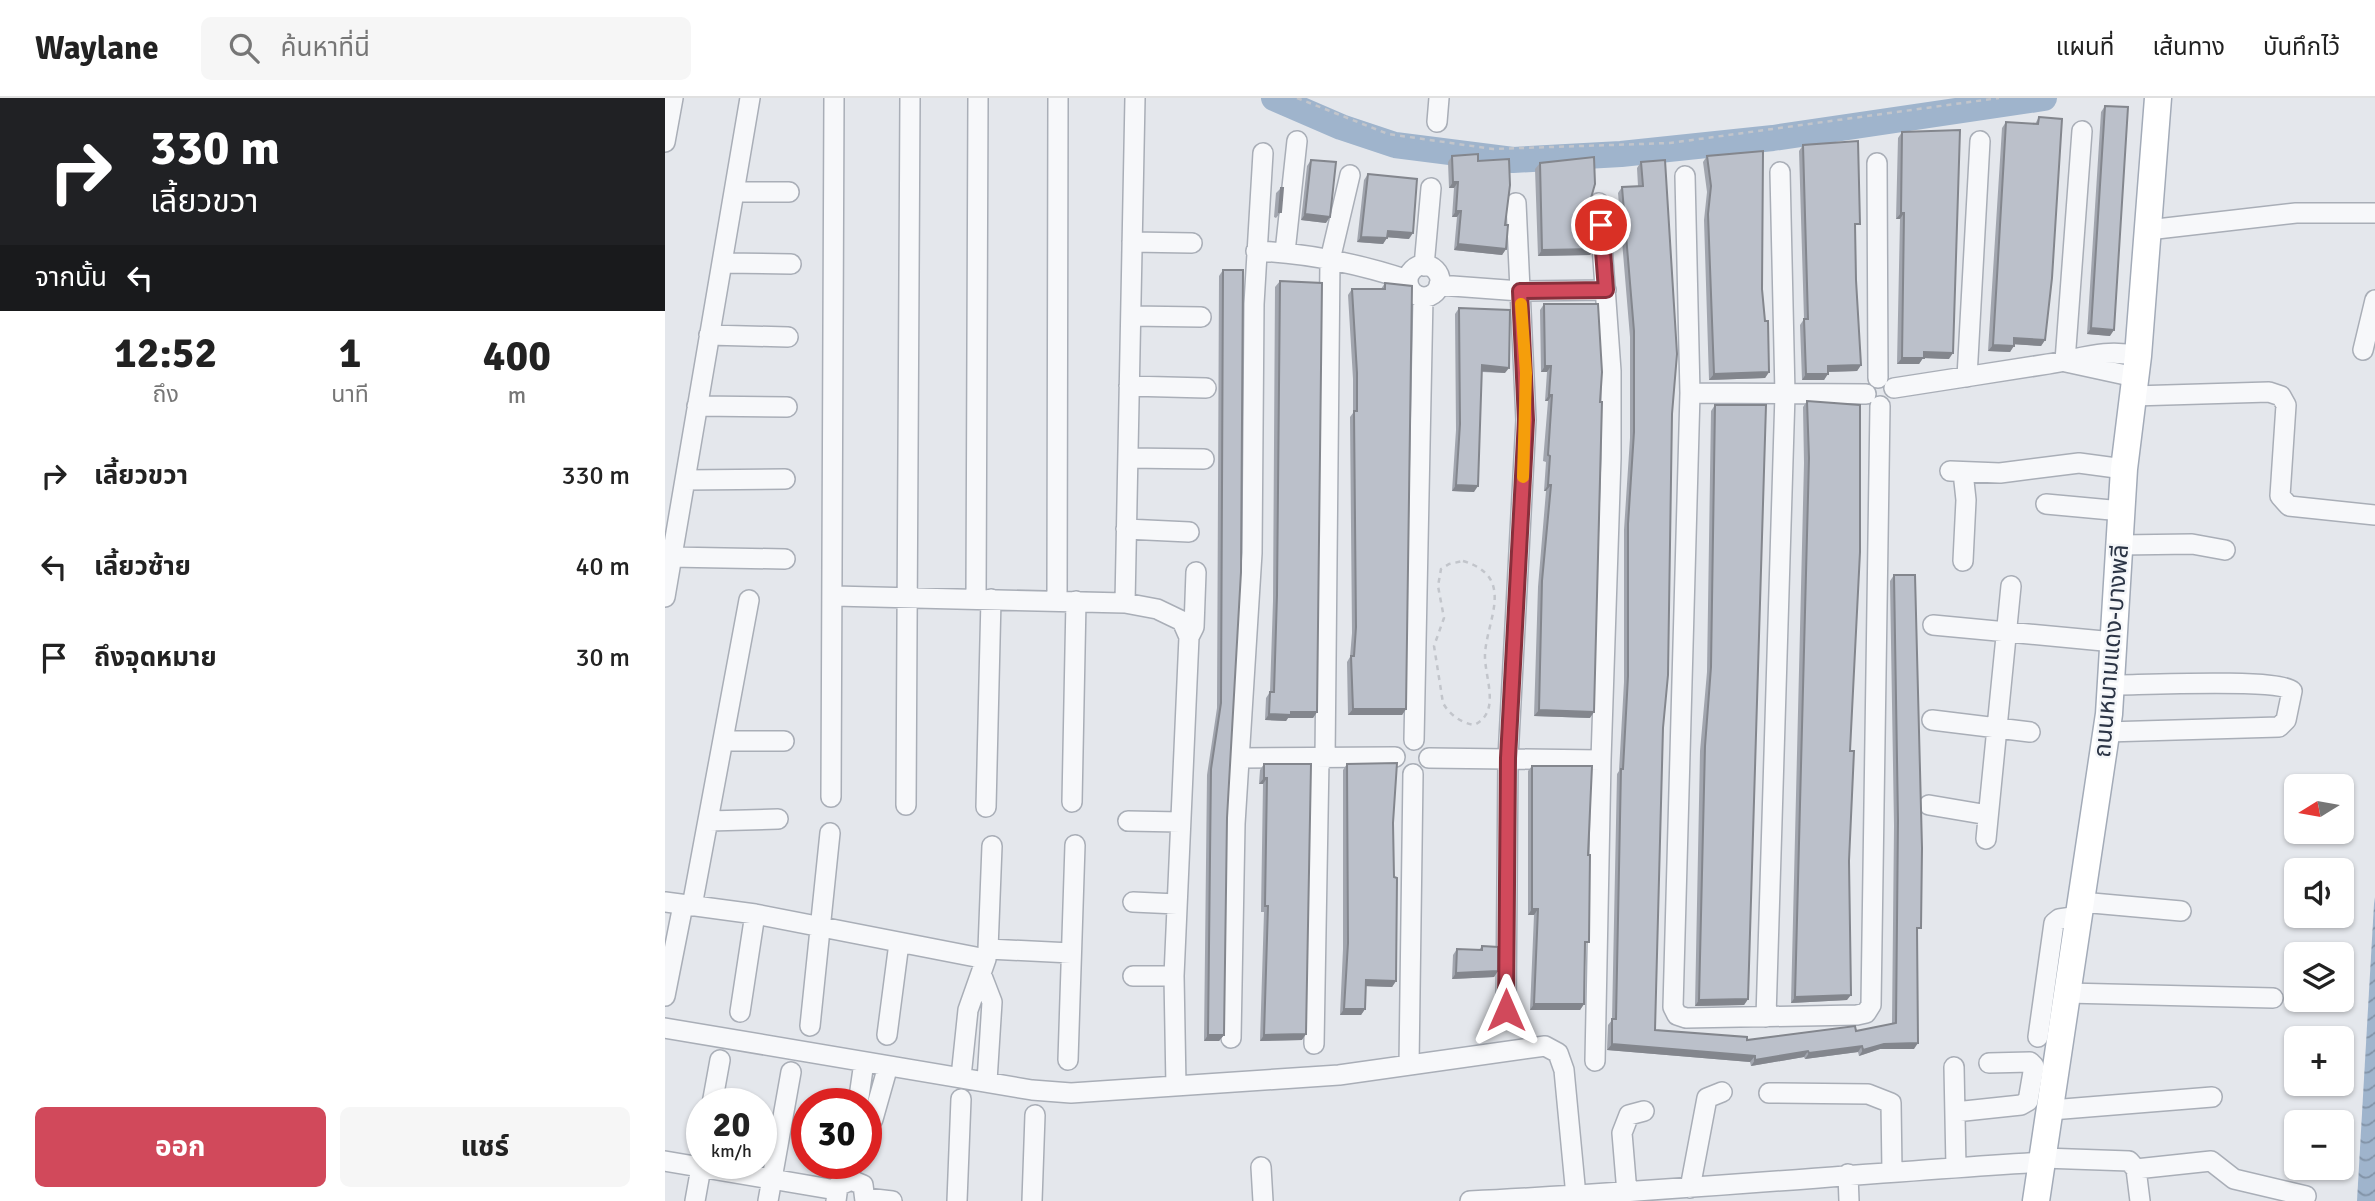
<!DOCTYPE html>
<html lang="th">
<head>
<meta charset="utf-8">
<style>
  :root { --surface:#fff; --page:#f6f6f6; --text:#222; --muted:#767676; --line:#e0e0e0; --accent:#d1495b }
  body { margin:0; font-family:Signika,"Noto Sans Thai",sans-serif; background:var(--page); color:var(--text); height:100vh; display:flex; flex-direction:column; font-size:26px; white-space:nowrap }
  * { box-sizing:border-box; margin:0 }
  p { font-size:23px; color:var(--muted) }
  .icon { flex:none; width:38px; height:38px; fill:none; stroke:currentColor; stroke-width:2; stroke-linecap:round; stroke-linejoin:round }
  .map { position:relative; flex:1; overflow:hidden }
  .sheet { display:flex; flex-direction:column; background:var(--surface); width:665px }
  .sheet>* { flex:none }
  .banner { background:#202124; color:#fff; overflow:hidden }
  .needle { width:46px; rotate:259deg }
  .fabs { position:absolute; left:1619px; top:676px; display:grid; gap:14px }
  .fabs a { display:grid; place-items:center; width:70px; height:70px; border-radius:10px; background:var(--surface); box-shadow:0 2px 5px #0004; font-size:35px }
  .speed { position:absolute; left:21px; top:990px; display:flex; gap:14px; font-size:35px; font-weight:700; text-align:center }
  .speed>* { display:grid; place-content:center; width:91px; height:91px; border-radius:50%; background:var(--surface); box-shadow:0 2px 5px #0004; line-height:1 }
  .speed small { font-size:18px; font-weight:400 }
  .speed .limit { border:10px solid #d22; background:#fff; color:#111 }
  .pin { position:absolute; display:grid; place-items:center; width:60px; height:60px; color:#fff; margin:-30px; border:4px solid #fff; border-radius:50%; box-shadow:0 2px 7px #0007 }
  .me { position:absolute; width:77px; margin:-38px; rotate:0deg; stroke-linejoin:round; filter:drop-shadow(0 0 5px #0008) }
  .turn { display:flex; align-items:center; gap:24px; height:147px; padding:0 35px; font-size:32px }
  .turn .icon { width:91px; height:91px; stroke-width:2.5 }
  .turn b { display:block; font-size:49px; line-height:60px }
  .then { display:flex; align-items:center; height:66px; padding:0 35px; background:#0003; gap:14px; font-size:26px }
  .eta { display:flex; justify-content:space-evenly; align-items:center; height:119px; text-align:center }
  .eta b { font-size:42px; font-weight:700; line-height:49px }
  .button { display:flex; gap:14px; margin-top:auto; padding:14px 35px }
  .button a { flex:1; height:80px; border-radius:10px; background:var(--accent); color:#fff; font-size:28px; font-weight:700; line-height:80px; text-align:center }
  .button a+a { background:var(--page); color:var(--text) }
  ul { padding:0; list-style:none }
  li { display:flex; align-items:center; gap:21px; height:91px; padding:0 35px }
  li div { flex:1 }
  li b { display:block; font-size:26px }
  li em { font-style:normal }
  header { display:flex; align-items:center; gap:42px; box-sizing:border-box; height:98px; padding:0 35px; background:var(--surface); border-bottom:2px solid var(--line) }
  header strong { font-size:33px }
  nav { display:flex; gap:38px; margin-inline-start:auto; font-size:24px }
  .search { width:490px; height:63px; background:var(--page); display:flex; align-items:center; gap:18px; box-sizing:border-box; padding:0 24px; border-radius:10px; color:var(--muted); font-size:26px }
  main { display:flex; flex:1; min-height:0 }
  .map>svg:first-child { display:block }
  .water { fill:url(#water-waves) }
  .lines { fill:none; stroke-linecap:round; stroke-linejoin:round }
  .river { stroke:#9fb4cc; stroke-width:26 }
  .minor-casing { stroke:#a9aeb7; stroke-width:22 }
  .major-casing { stroke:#a3abb8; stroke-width:29 }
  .path { stroke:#c2c5cb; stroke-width:2.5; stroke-dasharray:5 5; stroke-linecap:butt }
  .minor { stroke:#f7f8fa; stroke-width:19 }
  .major { stroke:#fff; stroke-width:26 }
  .wall { fill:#a1a5ae }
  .shaded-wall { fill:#83868d }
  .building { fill:#bbc0ca; stroke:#83868d; stroke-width:2 }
  .route-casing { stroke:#882f3b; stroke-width:18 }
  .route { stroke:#d1495b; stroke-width:12 }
  .slow { stroke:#f59e0b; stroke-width:12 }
  .labels { text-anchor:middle; stroke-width:5; stroke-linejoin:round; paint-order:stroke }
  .street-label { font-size:24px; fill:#2b3445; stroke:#f4f6f9 }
</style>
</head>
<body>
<header>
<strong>Waylane</strong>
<div class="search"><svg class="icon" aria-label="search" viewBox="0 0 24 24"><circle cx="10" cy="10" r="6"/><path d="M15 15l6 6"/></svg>ค้นหาที่นี่</div>
<nav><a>แผนที่</a><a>เส้นทาง</a><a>บันทึกไว้</a></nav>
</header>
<main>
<section class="sheet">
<div class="banner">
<div class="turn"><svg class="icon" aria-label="right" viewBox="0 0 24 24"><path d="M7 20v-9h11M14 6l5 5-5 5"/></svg><div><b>330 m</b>เลี้ยวขวา</div></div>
<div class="then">จากนั้น<svg class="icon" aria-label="left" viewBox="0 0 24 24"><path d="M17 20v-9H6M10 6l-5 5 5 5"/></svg></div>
</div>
<div class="eta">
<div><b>12:52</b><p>ถึง</p></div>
<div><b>1</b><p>นาที</p></div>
<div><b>400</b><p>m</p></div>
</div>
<ul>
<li><svg class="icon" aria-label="right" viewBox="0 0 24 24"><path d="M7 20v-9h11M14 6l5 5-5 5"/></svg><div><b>เลี้ยวขวา</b></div><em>330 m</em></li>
<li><svg class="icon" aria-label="left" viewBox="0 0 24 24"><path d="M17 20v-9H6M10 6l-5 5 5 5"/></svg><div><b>เลี้ยวซ้าย</b></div><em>40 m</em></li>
<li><svg class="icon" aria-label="arrive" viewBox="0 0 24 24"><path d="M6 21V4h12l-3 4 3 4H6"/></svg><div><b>ถึงจุดหมาย</b></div><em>30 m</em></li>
</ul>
<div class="button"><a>ออก</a><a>แชร์</a></div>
</section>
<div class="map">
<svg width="1710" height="1103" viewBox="0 0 1710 1103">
  <defs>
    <pattern id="water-waves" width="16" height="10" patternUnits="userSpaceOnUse" patternTransform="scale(1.75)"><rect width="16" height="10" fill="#9fb4cc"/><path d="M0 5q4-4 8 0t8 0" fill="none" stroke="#8293a7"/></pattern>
  </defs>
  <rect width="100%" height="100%" fill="#e4e7ec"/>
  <!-- water -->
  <path class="water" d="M1710 799V1103H1692L1709 806Z"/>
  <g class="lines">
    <!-- river -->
    <path class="river" d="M609 0 676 29 730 47 848 62 956 56 1108 40 1379 0"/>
    <!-- minor casing -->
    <g class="minor-casing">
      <path id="minor" d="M772 24 774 0
        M0 44 8 0
        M1212 65 1213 280
        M1020 78 1025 295 1008 909 1012 917 1021 920 1192 917 1201 915 1206 907 1215 308
        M69 94H124
        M1483 132 1631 115H1710
        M467 144 527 145
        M591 153C643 155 694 166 743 182
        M620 154 632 43
        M57 165 126 166
        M743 183a16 16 0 1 1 32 0a16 16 0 1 1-32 0Z
        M759 168 766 90
        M774 187 855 193 941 192
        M466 218 536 219
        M44 237 123 239
        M1698 252 1710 202
        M1400 263 1417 33
        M1401 264 1470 279
        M1302 279 1315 43
        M464 288 541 290
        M1229 290C1280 282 1332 274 1383 266 1415 261 1440 250 1473 258
        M1025 295 1201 296
        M1468 298 1604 294 1616 298 1621 307 1615 398 1624 408 1710 417
        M32 308 122 309
        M463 360 539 361
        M1285 373 1335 375 1414 365 1459 371
        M1298 374 1301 402 1298 463
        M20 382 120 381
        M1381 406 1457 413
        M461 431 524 434
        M1455 447 1527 446 1560 452
        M6 459 120 461
        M169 498 460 505 492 511 517 523 524 539 509 878 511 988
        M0 499 85 0
        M311 501 313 0
        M392 503 393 0
        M460 505 470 0
        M1268 527 1449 544
        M524 539 529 529 531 474
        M1267 622 1365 634
        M1441 634 1614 629 1621 622 1627 593C1613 580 1474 587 1446 587
        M749 642 758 199
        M58 643H119
        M575 660 730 659
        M764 660 936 662
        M660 661 665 162 685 77
        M166 699 169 0
        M407 704 411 503
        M241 707 245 0
        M1264 707 1323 717
        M321 709 326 501
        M44 723 113 721
        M463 723 515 724
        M1321 741 1346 488
        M327 748 323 851 406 855
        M0 804 90 816 321 861 303 912 296 979
        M468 804 512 806
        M1416 804 1516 813
        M27 808 84 502
        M317 878 327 904 322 983
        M468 878H509
        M1402 895 1608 900
        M0 898 18 807
        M841 911 843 660 861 322 851 105
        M75 914 90 816
        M1101 919 1120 296 1115 74
        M145 928 165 735
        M0 930 367 992 406 995 674 977 880 948 893 955 899 972 911 1098
        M222 937 234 845
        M1373 939 1389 825 1394 821 1414 818
        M566 940 570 726 587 455 589 206 598 55
        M649 946 654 661
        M403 962 410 747
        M930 963 936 662 946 360V273L934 105
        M744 967 748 676
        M1289 969 1291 1069
        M1104 995 1203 996 1226 1005 1227 1073
        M47 1006 55 962
        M193 1006 199 964
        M1386 1012 1547 999
        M1290 1014 1356 1007 1363 1003 1369 968 1365 964 1324 965
        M201 1032 208 1021 223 968
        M1378 1060 1464 1063 1471 1071 1475 1103
        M0 1063 171 1092
        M596 1069 598 1103
        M1471 1071 1546 1063 1569 1081 1641 1098
        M1183 1076 1184 1103
        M1025 1090 1042 1000 1057 994
        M962 1095 957 1035 964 1017 979 1013
        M201 1100 227 1103
        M30 1103 37 1064
        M103 1103 126 974
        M171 1103 173 1088 186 1082 198 1087 200 1103
        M292 1103 296 1001
        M367 1103 370 1017
        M805 1103C996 1094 1187 1076 1377 1064"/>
    </g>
    <!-- major casing -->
    <g class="major-casing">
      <path id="major" d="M1371 1103 1444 616 1459 371 1473 258 1493 0"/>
    </g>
    <!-- path -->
    <path class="path" d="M632 0 723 36 828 51 1005 45 1334 0
      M798 463C851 479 822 521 820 556 819 579 837 614 809 627 796 625 784 616 778 605L769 548 779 520 773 488 776 471 784 466Z"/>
    <!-- minor -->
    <use href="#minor" class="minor"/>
    <!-- major -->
    <use href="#major" class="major"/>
  </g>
  <!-- wall -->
  <path class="wall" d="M1440 8 1445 238 1422 236 1436 14Z
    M1374 19 1380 242 1376 248 1349 246 1345 254 1323 253 1337 30 1341 24 1370 26Z
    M1237 34 1284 261 1258 260 1254 266H1232L1235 121H1231L1233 40Z
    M1138 47 1190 132 1191 182 1196 267 1192 273 1163 274 1159 282H1137L1135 227 1139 221 1134 53Z
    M787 58 813 63 840 127 841 151 837 157 789 152 792 119H787L789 90H784L783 64Z
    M1042 58 1097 191 1104 274 1100 280 1044 282 1039 122 1042 94 1038 64Z
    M646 62 661 125 636 122 642 68Z
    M976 64 1007 316 998 630 990 932 1082 942 1191 933 1227 926 1229 728 1225 483 1229 477 1252 836 1249 951H1215L1194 958 1193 954 1140 961 1139 959 1086 968 1085 964 942 952 943 927 947 922 952 676 954 673 959 584V432L965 340V239L953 95 957 89 973 88 972 70Z
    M875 65 926 100 930 151 925 157 873 158 870 71Z
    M703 76 744 141 722 139 718 146 692 144 699 82Z
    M616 90V114L611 120 609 119 611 95Z
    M558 172 562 720 559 937 554 943H539L542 677 552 610 554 178Z
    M615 183 652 614 648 620H623L621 623 600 622 601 600 605 594 608 503 610 189Z
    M720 185 741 611 737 617H683L682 564 685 559 687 535 685 319 688 315V281L683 197 687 191H716Z
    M879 206 935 304 925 620 869 618 873 489 881 393H879L881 364 878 363 883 303H880L882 274H876L875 212Z
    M794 210 840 275 817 274 809 394 787 393 791 332 790 216Z
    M1142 303 1185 653 1182 902 1126 905 1139 365 1138 309Z
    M1050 307 1083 901 1079 907 1030 908 1035 653 1042 574 1046 313Z
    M599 666H646L637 942 595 943 599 814H596L598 686H594L595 672Z
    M682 666 728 725 731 883 727 889 701 888 700 911 696 917H675L678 851V672Z
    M867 668 923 757 919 906 915 912H865L869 817H863V673Z
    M817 848 833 873 829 879 787 881 788 857 792 851 814 852Z"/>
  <!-- shaded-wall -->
  <path class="shaded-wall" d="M788 84H793L789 90H784Z
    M791 113H796L792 119H787Z
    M1236 115H1239L1235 121H1231Z
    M640 116 665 119 661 125 636 122Z
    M723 133 748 135 744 141 719 139Z
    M696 139 722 140 718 146 692 144Z
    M793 146 841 151 837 157 789 152Z
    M930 151 925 157 873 158 877 152Z
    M1426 230 1449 232 1445 238 1422 236Z
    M1349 240 1380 242 1376 248 1345 246Z
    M1328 247 1349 248 1345 254 1323 253Z
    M1259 254 1288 255 1284 261 1258 260 1254 266H1232L1237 260Z
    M817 267 844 270 840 275 813 273Z
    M1196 267 1192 273 1159 274 1163 268Z
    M880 268H886L882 274H876Z
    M1104 274 1100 280 1044 282 1049 276Z
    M1141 276H1163L1159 282H1137Z
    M884 297H887L883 303H880Z
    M791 387 813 388 809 394 787 393Z
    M883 387H886L881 393H879Z
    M688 611H741L737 617H683Z
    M874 612 929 614 925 620 869 618Z
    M626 614H652L648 620H623L621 623 600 622 604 616Z
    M599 680H602L598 686H594Z
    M867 811H873L869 817H863Z
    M833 873 829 879 787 881 791 875Z
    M701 882 731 883 727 889 697 888Z
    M1186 897 1182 902 1126 905 1130 899Z
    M1083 901 1079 907 1030 908 1034 902Z
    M869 906H919L915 912H865Z
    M679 911H700L696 917H675Z
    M641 936 637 942 595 943 599 937Z
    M543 937H559L554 943H539Z
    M1253 945 1249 951H1215L1194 958 1198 952 1219 946Z
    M947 946 1090 958 1085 964 942 952Z
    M1197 948 1193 954 1140 961 1144 955Z
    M1143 953 1139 959 1086 968 1090 962Z"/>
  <!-- building -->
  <path class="building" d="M1440 8 1463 9 1449 232 1426 230Z
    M1374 19 1397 21 1387 180 1380 242 1349 240V248L1328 247 1341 24 1373 26Z
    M1295 32 1288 255 1259 254V260H1237L1239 115H1236L1237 34Z
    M1193 43 1195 126H1190L1191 182 1196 267 1163 268V276H1141L1139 221H1143L1138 47Z
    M1098 53 1097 191 1100 223H1103L1104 274 1049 276 1043 116 1046 88 1042 58Z
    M813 56V63L844 61 845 87 840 127H843L841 151 793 146 796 113H791L793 84H788L787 58Z
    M929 59 930 86 926 100 930 151 877 152 875 65Z
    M646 62 671 64 665 119 640 116Z
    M1000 62 1012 256 1007 316 1003 577 998 630 990 932 1082 939V942L1190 928 1191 933 1231 925 1233 722 1229 477H1250L1257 750 1256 830H1252L1253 945 1219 946 1198 952 1197 948 1144 955 1143 953 1090 962V958L947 946V921H951L956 671H958L963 578V426L969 334V233L957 89 978 88 976 64Z
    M703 76 752 81 748 135 723 133 722 140 696 139Z
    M616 90H618L616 114H614Z
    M558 172H578L576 474 562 720 559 937H543L546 671 556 605Z
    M615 183 657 185 652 614H626V617L604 616 605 594H609L612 497Z
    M720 185 747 188 741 611H688L686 558H689L691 529 689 313H692V275L687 191H720Z
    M879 206H933L937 274 935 304H937L929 614 874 612 877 483 886 387H883L885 358 883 357 887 297H884L886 268H880Z
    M794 210 845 212 844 270 817 267 813 388 791 387 795 326Z
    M1142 303 1195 307V454L1185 653H1189L1184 763 1186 897 1130 899 1144 360Z
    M1050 307H1101L1083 901 1034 902 1040 648 1046 569Z
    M732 665 728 725 729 779 732 780 731 883 701 882 700 911H679L683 845 682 666Z
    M599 666H646L641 936 599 937 603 808H600L602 680H599Z
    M867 668H927L923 757H925L924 844H920L919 906H869L873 811H867Z
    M817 848 833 849V873L791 875 792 851 817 852Z"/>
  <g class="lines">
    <!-- route casing -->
    <g class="route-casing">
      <path id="route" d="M841 912 843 660 861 322 855 193 941 192 936 127"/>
    </g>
    <!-- route -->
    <use href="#route" class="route"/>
    <!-- slow -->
    <path class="slow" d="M856 206 861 275 858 379"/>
  </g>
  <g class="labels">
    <!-- street labels -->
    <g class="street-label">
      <text transform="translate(1446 553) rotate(-85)" y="8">ถนนหนามแดง-บางพลี</text>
    </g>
  </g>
</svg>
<div class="fabs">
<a><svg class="needle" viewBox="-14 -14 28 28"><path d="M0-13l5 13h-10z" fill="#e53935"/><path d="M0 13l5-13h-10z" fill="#767676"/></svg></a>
<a><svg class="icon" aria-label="sound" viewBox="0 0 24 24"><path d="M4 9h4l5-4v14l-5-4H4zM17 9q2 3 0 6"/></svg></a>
<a><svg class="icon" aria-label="layers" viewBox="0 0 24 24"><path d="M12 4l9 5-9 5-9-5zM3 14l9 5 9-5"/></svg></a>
<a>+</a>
<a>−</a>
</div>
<div class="speed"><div>20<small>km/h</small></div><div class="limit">30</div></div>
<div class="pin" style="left:936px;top:127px;background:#d93025"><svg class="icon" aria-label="arrive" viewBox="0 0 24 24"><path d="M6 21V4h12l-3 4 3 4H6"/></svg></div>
<svg class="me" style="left:841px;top:912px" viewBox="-20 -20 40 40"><path d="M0-17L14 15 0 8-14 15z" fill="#d1495b" stroke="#fff" stroke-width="4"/></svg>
</div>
</main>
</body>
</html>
